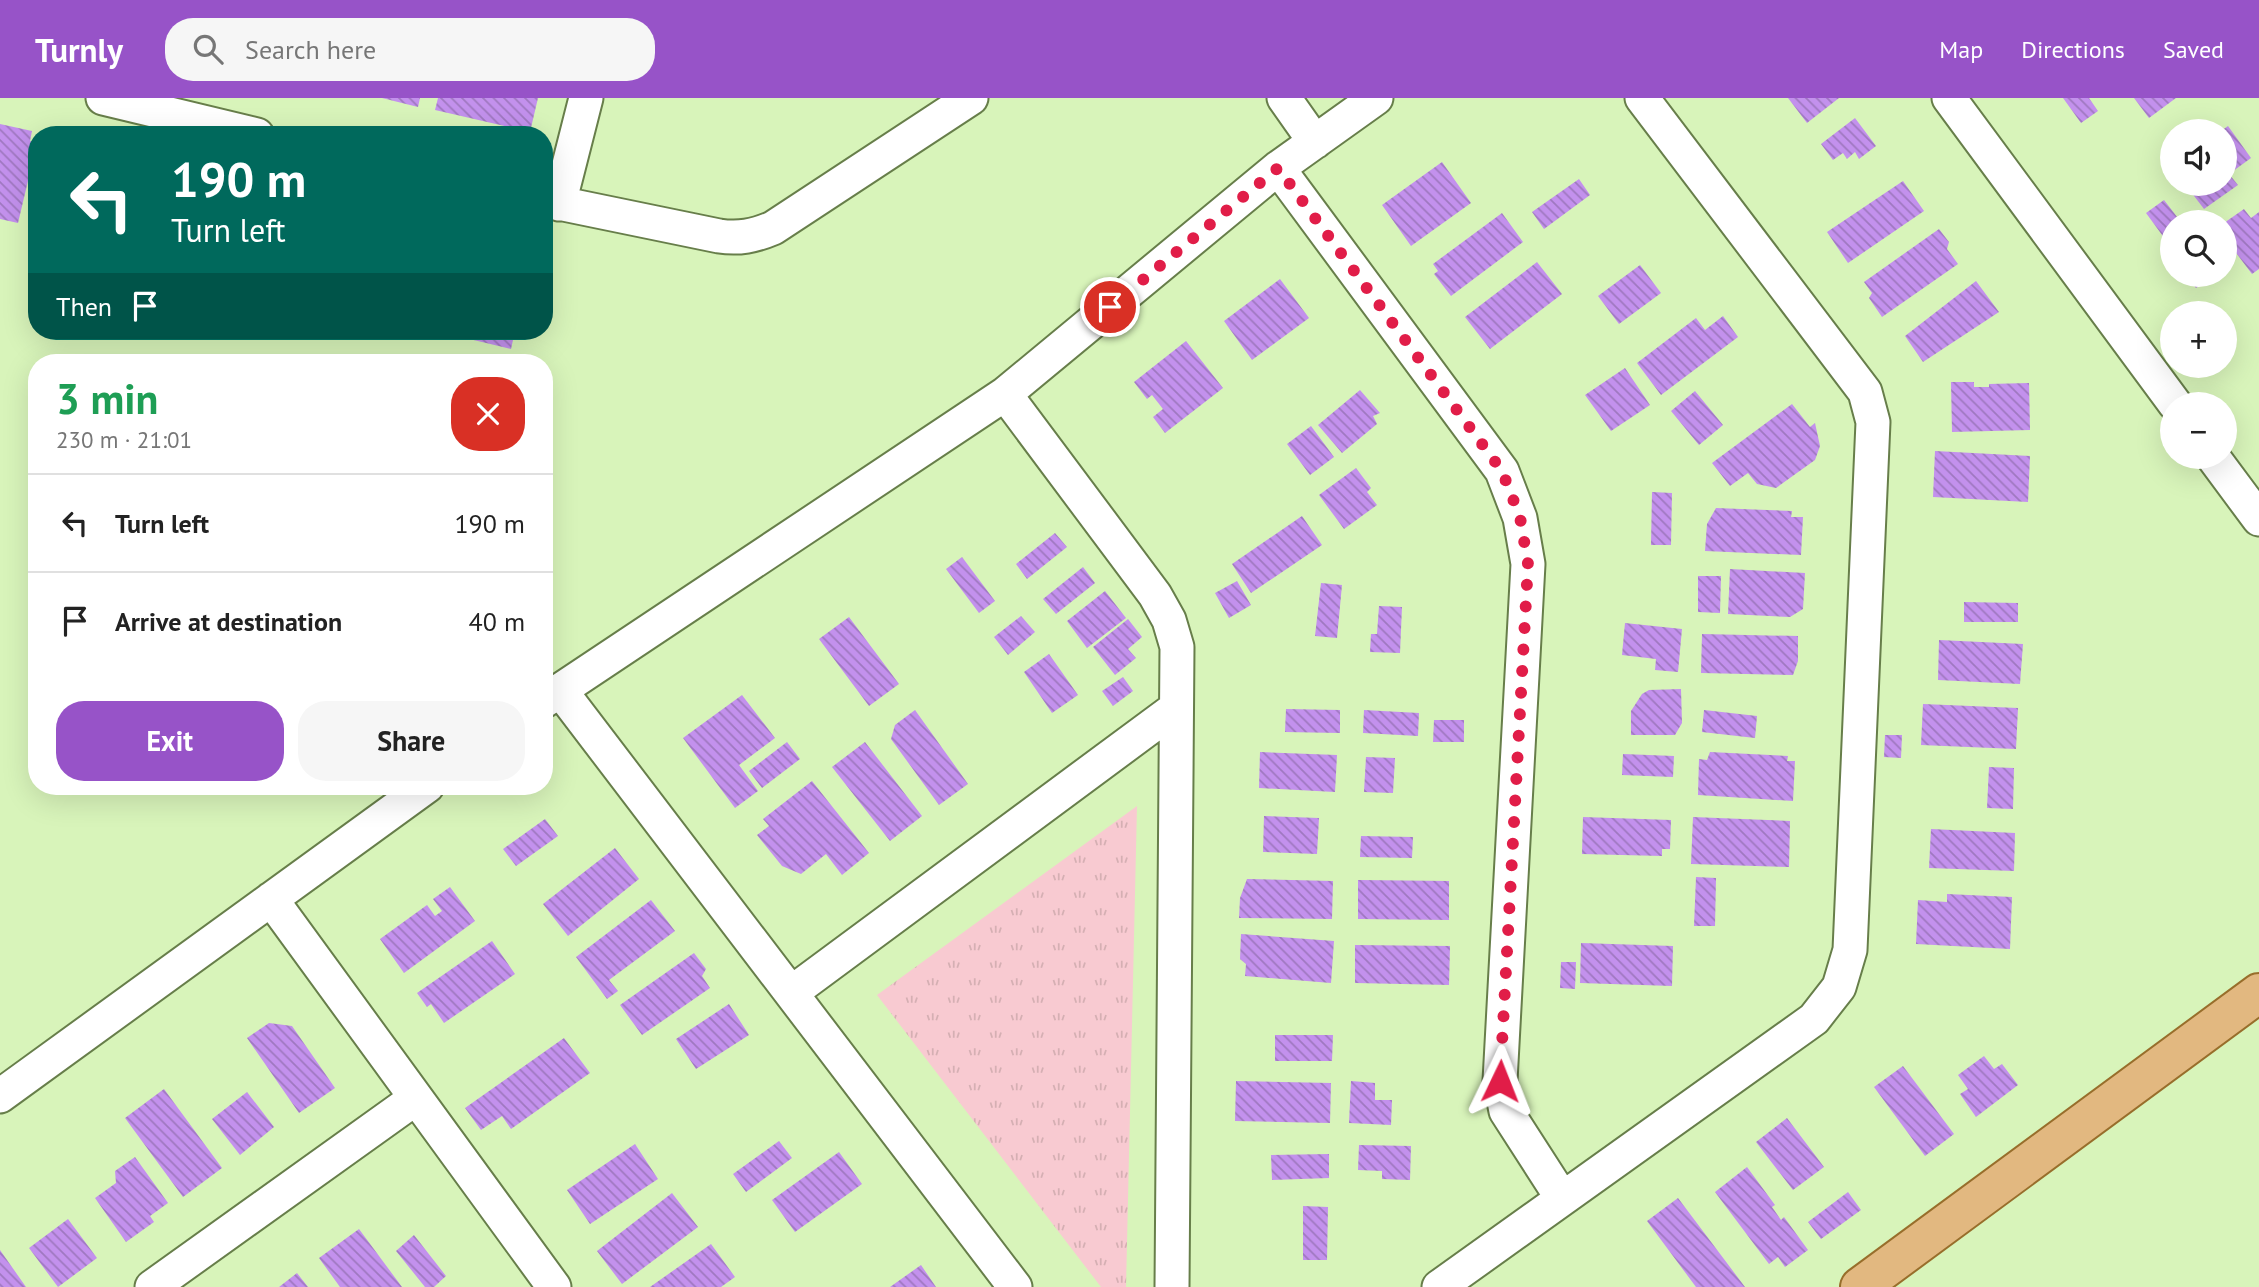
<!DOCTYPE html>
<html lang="en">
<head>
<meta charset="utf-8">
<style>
  :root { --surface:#fff; --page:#f6f6f6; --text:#222; --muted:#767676; --line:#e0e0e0; --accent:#9753c8 }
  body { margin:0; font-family:"PT Sans",sans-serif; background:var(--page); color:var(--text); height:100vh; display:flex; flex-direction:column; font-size:26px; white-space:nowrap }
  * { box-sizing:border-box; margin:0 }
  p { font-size:23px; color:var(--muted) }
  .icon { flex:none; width:38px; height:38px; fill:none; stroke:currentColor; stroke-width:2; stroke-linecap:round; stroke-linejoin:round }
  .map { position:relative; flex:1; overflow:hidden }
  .details { position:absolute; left:28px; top:256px; width:525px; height:441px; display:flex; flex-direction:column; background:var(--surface); border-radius:28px; box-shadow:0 7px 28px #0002 }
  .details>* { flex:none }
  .hud { position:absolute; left:28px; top:28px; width:525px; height:214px; border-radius:28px; box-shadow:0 7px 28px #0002; background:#00695c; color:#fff; overflow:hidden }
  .controls { position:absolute; left:2160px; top:21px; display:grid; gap:14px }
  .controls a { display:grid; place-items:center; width:77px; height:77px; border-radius:50%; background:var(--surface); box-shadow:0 7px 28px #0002; font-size:35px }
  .pin { position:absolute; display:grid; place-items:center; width:60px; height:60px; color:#fff; margin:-30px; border:4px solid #fff; border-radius:50%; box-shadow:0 2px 7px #0007 }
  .me { position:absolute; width:77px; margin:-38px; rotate:2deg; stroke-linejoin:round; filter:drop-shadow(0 0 5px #0008) }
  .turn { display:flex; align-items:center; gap:24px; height:147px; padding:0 28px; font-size:32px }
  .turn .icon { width:91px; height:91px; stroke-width:2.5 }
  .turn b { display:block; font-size:49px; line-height:60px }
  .then { display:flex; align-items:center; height:66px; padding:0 28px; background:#0003; gap:14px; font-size:26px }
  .round { display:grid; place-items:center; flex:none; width:74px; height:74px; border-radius:28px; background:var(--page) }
  .head { display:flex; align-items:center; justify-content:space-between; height:119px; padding:0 28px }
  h1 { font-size:42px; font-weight:700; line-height:52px; color:#1e9e55 }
  .primary-button { display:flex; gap:14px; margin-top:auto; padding:14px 28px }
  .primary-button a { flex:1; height:80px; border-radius:28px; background:var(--accent); color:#fff; font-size:28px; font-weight:700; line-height:80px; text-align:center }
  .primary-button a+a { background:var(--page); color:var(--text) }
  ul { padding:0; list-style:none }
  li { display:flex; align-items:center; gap:21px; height:98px; padding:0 28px; border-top:2px solid var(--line) }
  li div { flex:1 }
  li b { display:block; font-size:26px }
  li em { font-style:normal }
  header { display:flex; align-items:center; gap:42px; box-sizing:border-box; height:98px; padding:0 35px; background:var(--accent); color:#fff }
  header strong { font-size:33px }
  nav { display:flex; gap:38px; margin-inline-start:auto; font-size:24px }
  .search { width:490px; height:63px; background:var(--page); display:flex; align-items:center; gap:18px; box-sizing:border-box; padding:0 24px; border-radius:28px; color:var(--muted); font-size:26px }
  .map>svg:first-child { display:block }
  .grass { fill:url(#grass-tufts) }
  .building { fill:url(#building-back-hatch) }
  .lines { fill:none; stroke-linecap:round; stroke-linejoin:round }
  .minor-casing { stroke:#677e4a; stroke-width:37 }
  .major-casing { stroke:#986e2b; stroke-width:42 }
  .minor { stroke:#fff; stroke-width:33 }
  .major { stroke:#e2b880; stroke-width:38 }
  .route { stroke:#e11d48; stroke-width:12; stroke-dasharray:0 21.6 }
</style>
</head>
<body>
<header>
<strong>Turnly</strong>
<div class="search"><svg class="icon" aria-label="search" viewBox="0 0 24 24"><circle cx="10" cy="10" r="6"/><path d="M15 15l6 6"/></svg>Search here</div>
<nav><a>Map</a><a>Directions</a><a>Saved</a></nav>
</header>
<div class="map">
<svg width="2259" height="1189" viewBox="0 0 2259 1189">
  <defs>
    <pattern id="grass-tufts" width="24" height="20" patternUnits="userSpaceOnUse" patternTransform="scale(1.75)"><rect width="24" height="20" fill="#f8cad1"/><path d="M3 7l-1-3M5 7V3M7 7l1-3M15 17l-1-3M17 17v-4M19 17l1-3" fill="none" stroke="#d5afb3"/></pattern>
    <pattern id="building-back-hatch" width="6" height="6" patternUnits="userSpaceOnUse" patternTransform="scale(1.75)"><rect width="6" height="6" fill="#c391ed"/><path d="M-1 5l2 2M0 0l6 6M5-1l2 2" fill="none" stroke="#9f78c0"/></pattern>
  </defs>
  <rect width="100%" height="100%" fill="#d8f4ba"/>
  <!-- grass -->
  <path class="grass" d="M1137 708 1126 1189H1101L877 897Z"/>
  <!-- building -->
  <path class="building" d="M382 0H420L418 9Z
    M438 0H538L530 34 435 12Z
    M1788 0H1839L1807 25Z
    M2063 0H2089L2098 13 2081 25Z
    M2134 0H2176L2149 20Z
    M1855 20 1876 48 1859 61 1855 54 1847 61 1843 55 1833 62 1821 46Z
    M0 26 32 33 30 43 37 45 18 125 0 121Z
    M2228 28 2251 60 2229 76 2238 87 2204 111 2185 86H2224V33H2221Z
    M1442 64 1471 105 1411 148 1382 107Z
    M1579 81 1590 97 1544 131 1532 114Z
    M1903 83 1924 113 1848 165 1827 134Z
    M2164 102 2181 124H2172V136L2165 141 2146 115Z
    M2244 111 2251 120 2259 114V171L2252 176 2224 139V125Z
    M1502 115 1523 144 1451 198 1434 176 1438 173 1433 166Z
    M1939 131 1949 144 1947 151 1958 166 1882 219 1869 200 1872 195 1864 184Z
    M1537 164 1562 196 1490 251 1465 219Z
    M1640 167 1661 195 1619 226 1598 198Z
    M2187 177H2214L2196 190Z
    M1280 181 1309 220 1252 262 1224 223Z
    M1976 183 1999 214 1923 264 1905 238Z
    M1723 218 1738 239 1661 297 1637 265 1696 220 1705 232Z
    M459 233H515L511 251 457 238Z
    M1186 243 1223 290 1165 335 1153 319 1163 311 1152 297 1147 301 1134 284Z
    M1625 270 1650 307 1611 333 1585 297Z
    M1951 284H1974V289H1989V286L2029 285 2030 332 1952 334Z
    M1360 292 1380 315 1373 318 1377 326 1342 355 1318 327Z
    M1695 293 1723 327 1699 347 1671 313Z
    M1792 306 1810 329 1815 325 1820 348 1815 362 1776 390 1757 386 1748 375 1730 388 1712 365Z
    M1311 328 1334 359 1310 377 1287 346Z
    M1935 353 2030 358 2028 404 1933 399Z
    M1356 370 1371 390 1367 394 1377 407 1344 431 1319 397Z
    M1652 394 1672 395 1671 447H1651Z
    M1716 410 1792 413 1791 419H1803L1801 457 1705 453 1707 426Z
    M1302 418 1322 447 1251 495 1232 466Z
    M1055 435 1067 449 1027 481 1016 466Z
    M962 459 995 503 979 515 946 471Z
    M1083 469 1095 485 1056 516 1043 501Z
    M1730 471 1805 475 1803 511 1790 519 1728 516Z
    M1698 478H1721L1720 515 1698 514Z
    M1237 483 1251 507 1229 520 1215 495Z
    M1321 485 1342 487 1337 540 1315 538Z
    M1105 493 1126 520 1087 550 1067 523Z
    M1964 504 2018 505V524H1964Z
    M1379 508 1402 509 1400 555 1370 554 1371 536H1377Z
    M1021 518 1035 534 1008 557 994 539Z
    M849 519 899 586 869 608 819 541Z
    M1128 521 1142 539 1128 551 1136 560 1115 577 1093 549Z
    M1625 525 1682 531 1678 574 1655 572 1656 561 1622 557Z
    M1702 536 1798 538V563L1793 577 1701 575Z
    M1939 542 2023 546 2020 586 1938 582Z
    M1049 556 1078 597 1052 615 1024 574Z
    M1123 579 1133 593 1113 608 1102 593Z
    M1681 591 1682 625 1675 637H1631V613L1642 596 1649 592Z
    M742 597 775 640 739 667 758 693 735 710 683 640Z
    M1923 606 2018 610 2016 651 1921 647Z
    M1286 611 1340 612V635L1285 634Z
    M915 612 968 686 939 707 891 641 895 627Z
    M1364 612 1419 615 1418 638 1363 635Z
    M1704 612 1757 618 1755 640 1702 634Z
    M1434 622H1464V644H1433Z
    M1885 637H1902L1901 660 1884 659Z
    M787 644 800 661 762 690 749 673Z
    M865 644 922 718 890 743 832 669Z
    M1260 654 1337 657 1335 694 1259 690Z
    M1710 654 1788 658 1787 663H1795L1793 703 1698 697 1699 661 1707 662Z
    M1623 656 1674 658 1673 679 1622 677Z
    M1366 659 1395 660 1393 695 1364 694Z
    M1989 669 2014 670 2013 711 1987 710Z
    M812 683 869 755 842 777 826 756 801 776 782 768 757 737 769 728 763 721Z
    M1264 718 1319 720 1317 756 1263 754Z
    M1583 719 1671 722 1670 751H1662V758L1582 756Z
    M1693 719 1790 723 1789 769 1691 766Z
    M545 721 558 738 516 768 503 751Z
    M1931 731 2015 735 2014 773 1929 770Z
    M1361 738 1413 739 1412 760 1360 759Z
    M615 750 639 781 568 838 543 806Z
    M1696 779 1716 780 1715 828H1694Z
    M1247 781 1333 783 1332 821 1239 820 1240 800Z
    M1358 782 1449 783V822L1358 821Z
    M450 789 475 823 404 875 380 841 427 807 435 818 442 813 433 801Z
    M1947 796 2012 799 2010 851 1916 846 1918 802 1947 804Z
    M651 802 675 833 609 882 618 893 607 901 576 859Z
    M1241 836 1334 843 1331 885 1245 878 1246 866 1240 861Z
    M492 843 515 876 444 925 431 906 427 909 417 895Z
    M1581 845 1673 848 1672 888 1580 885Z
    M1355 847 1450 848 1449 887 1355 885Z
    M694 855 706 871 702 878 710 890 642 937 620 907Z
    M1561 864H1576L1575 891 1560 890Z
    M729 906 749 937 696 971 676 941Z
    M269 925 292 928 335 990 299 1015 247 940Z
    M1275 937H1333L1332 963H1275Z
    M564 940 590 975 511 1031 502 1018 481 1032 465 1010Z
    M1984 958 1994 971 2002 966 2018 987 1976 1019 1960 996 1968 991 1958 977Z
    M1903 968 1954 1036 1925 1058 1874 989Z
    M1236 983 1331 985 1330 1025 1235 1023Z
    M1351 983 1375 985V1002H1392L1391 1027 1349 1025Z
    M164 991 222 1070 183 1099 125 1020Z
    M247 994 274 1029 240 1057 212 1021Z
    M1787 1020 1824 1069 1793 1092 1756 1044Z
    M779 1043 792 1060 746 1094 733 1076Z
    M635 1046 658 1081 590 1126 567 1092Z
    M1359 1047 1411 1048 1410 1082 1382 1081V1073L1358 1072Z
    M839 1054 862 1086 795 1134 772 1102Z
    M1329 1056V1080L1272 1082 1271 1057Z
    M135 1059 168 1105 150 1118 154 1124 126 1144 95 1100 116 1085 115 1073Z
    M1747 1069 1775 1107 1772 1109 1781 1122 1784 1119 1808 1152 1785 1169 1778 1159 1769 1166 1715 1094Z
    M1848 1094 1861 1112 1821 1141 1808 1124Z
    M672 1095 698 1129 622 1186 597 1153Z
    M1678 1100 1745 1189H1696L1647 1123Z
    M1303 1108 1328 1109 1327 1162H1303Z
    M68 1121 97 1160 58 1189 29 1150Z
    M359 1131 402 1189H340L319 1160Z
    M414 1137 446 1178 434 1189H425L396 1153Z
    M711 1146 735 1179 721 1189H650Z
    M0 1152 26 1189H0Z
    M921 1167 936 1189H890Z
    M297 1175 308 1189H279Z"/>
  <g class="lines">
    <!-- minor casing -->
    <g class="minor-casing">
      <path id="minor" d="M103 0 257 37
        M1284 0 1315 44
        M1949 0 2175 306
        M1278 70 1502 373 1520 420 1528 466 1500 983 1506 1013 1562 1100
        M544 102 719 138C739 141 754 138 773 130L971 0
        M559 106 586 0
        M1005 296 1155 497 1169 522 1177 549 1172 1189
        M2213 359 2259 421
        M560 592 1015 1189
        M544 603 1005 296 1278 70 1376 0
        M271 801 554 1189
        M791 895 1176 610
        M0 998 427 688
        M152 1189 416 1000
        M1439 1189 1814 921 1839 889 1850 852 1873 324 1865 294 1642 0"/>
    </g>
    <!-- major casing -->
    <g class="major-casing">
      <path id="major" d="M1860 1189 2259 895"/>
    </g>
    <!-- minor -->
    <use href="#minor" class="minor"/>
    <!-- major -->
    <use href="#major" class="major"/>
  </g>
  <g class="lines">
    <!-- route -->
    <path class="route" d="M1110 209 1278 70 1502 373 1520 419 1528 466 1500 983"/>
  </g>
</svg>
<div class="controls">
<a><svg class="icon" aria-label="sound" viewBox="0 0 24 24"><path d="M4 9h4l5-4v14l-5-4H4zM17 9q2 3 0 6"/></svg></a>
<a><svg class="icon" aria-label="search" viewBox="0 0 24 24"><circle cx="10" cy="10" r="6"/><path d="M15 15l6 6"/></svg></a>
<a>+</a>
<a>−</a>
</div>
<div class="pin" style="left:1110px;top:209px;background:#d93025"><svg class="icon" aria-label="arrive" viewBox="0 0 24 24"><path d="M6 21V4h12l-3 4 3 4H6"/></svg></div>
<svg class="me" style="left:1500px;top:983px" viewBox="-20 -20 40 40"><path d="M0-17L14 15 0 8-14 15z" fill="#e11d48" stroke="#fff" stroke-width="4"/></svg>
<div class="hud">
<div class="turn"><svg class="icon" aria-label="left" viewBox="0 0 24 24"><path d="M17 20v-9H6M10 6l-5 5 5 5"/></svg><div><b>190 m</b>Turn left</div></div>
<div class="then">Then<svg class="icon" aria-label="arrive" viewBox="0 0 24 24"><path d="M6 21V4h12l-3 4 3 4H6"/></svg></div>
</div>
<section class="details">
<div class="head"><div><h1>3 min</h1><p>230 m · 21:01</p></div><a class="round" style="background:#d93025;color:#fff"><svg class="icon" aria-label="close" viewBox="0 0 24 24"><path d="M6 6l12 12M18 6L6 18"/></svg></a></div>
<ul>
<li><svg class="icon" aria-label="left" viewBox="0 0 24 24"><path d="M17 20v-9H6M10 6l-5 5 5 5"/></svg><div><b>Turn left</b></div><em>190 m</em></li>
<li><svg class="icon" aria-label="arrive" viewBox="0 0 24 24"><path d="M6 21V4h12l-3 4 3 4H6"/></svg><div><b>Arrive at destination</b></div><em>40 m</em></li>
</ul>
<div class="primary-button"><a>Exit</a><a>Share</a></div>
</section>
</div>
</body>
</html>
